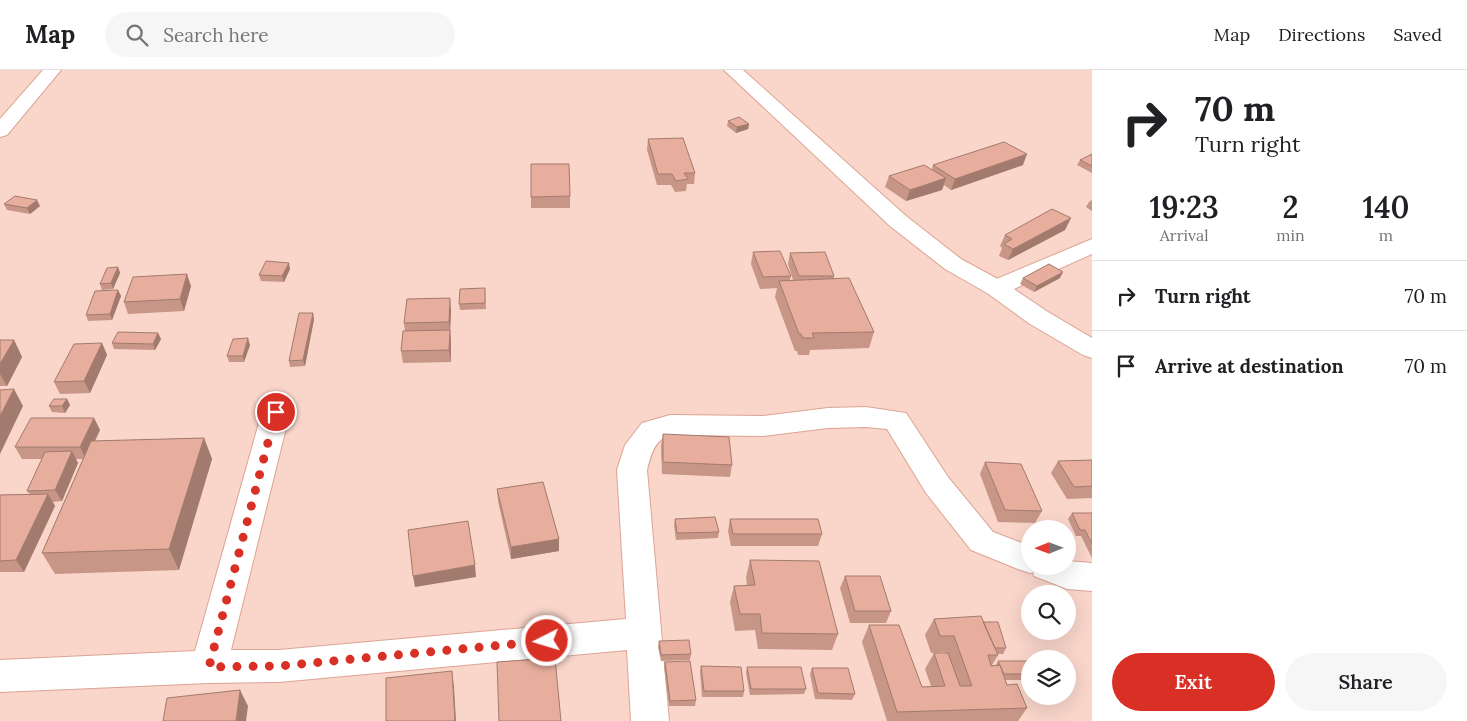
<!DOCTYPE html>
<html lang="en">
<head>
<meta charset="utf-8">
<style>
  :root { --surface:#fff; --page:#f6f6f6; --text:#202124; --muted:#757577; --line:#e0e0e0; --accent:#d93025 }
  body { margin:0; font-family:Lora,serif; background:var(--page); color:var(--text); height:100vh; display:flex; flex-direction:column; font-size:19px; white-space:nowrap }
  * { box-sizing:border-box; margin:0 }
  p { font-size:16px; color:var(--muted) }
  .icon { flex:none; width:28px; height:28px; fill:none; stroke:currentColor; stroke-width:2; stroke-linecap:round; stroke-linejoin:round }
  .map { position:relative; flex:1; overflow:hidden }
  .details { display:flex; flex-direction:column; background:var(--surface); width:375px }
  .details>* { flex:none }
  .guide { background:#fff; color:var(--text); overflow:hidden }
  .needle { width:32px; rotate:269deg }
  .buttons { position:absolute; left:1021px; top:450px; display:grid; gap:10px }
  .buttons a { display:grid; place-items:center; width:55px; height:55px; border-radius:50%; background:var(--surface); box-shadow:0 5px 20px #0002; font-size:25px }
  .pin { position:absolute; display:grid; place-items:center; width:42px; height:42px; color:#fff; margin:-21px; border:2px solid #fff; border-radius:50%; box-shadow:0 1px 5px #0007 }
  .me { position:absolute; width:55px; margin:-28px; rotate:265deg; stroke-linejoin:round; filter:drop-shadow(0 0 4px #0008) }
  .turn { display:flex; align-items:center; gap:18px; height:105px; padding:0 20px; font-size:22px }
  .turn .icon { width:65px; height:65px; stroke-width:2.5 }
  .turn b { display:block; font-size:35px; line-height:42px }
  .eta { display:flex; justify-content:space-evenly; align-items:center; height:85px; text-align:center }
  .eta b { font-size:30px; font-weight:600; line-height:35px }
  .button { display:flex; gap:10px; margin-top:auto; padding:10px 20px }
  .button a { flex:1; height:58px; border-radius:30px; background:var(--accent); color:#fff; font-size:20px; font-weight:600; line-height:58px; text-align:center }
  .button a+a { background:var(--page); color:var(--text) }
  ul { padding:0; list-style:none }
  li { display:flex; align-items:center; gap:15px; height:70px; padding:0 20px; border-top:1px solid var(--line) }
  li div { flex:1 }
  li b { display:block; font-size:19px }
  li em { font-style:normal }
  header { display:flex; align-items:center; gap:30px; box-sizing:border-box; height:70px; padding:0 25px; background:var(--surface); border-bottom:1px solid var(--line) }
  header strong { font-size:24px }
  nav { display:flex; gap:28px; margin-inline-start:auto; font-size:18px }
  .search { width:350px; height:45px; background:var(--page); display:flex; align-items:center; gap:12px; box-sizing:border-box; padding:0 18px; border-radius:28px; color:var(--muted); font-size:19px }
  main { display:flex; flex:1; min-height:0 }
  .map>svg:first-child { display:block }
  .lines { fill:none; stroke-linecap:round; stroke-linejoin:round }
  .street-casing { stroke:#dca493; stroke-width:2 }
  .secondary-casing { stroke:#dca493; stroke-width:2 }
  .street { fill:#fff; fill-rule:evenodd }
  .secondary { fill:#fff; fill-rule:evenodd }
  .wall { fill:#c79687 }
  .shaded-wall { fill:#a27a6e }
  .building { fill:#e7ae9d; stroke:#a27a6e }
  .route { stroke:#d93025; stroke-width:9; stroke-dasharray:0 16.2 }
</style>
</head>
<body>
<header>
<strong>Map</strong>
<div class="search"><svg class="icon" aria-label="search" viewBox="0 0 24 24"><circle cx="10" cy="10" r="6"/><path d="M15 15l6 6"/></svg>Search here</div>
<nav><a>Map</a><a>Directions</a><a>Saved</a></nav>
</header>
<main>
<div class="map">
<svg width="1092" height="651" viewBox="0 0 1092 651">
  <rect width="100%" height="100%" fill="#f9d5ca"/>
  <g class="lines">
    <!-- street casing -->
    <g class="street-casing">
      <path id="street" d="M43 0H61L7 65 0 67V49Z
        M1092 169V184L1005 223 996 225 987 223 984 218 987 213Z
        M276 332 286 335 290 342 231 580H279L626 549 617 400 625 375 642 353 670 345 763 346 828 338 866 337 906 343 948 407 993 462 1030 476V496H1068V491L1092 493V521L1067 519 1034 506 1033 502 1030 503 1018 499 971 480 926 423 887 359 866 357 828 358 763 366 670 365C654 370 651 385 647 400L669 651H631L627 580 279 612 209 613 0 622V590L195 581 262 342 266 335Z"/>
    </g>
    <!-- secondary casing -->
    <g class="secondary-casing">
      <path id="secondary" d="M724 0H743L906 146 961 189 1005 213 1048 242 1092 268V288L1083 285 1030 254 987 223 945 199 890 156Z"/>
    </g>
    <!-- street -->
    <use href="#street" class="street"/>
    <!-- secondary -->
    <use href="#secondary" class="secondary"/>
  </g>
  <!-- wall -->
  <path class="wall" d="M728 51 749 54 748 59 736 63 727 56Z
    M648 69 695 103 694 114H687L686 121 675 122 671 115H657L647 80Z
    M1092 84V103L1077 95 1080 90Z
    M933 95H1023L951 120 944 115 942 120 906 131 885 117 889 106 932 99Z
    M570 126V138H531V127Z
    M1092 130V141L1086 137 1089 132Z
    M4 134 40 136 30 144 7 140Z
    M1065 160 1008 190 999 186 1002 178 1000 176 1005 165Z
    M753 182 791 206 790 210H793L788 194 790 183 834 206V209L874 262 869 278 810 280 809 285H798L797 281H795L775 227 777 218 760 219 751 194Z
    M118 197 120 203 113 219 102 220 100 214Z
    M290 199 284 212 261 211 259 205Z
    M1023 208H1060L1034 222 1020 214Z
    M191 216 184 241 128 244 124 232Z
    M485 218 486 239 460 240 459 234Z
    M118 220 121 226 112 250 88 251 86 245Z
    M451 240 450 260 451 272V292L403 293 401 281 405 261 404 253Z
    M314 249 305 296 290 297 289 291Z
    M158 263 161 269 155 280 114 279 112 273Z
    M0 270H14L22 287 7 316H0Z
    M102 273 107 285 90 323 60 324 54 312Z
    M250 275 244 292H229L227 286Z
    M67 329 70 335 65 343 52 342 49 336Z
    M94 348 100 360 95 371 204 368 212 389 179 500 55 504 42 483 83 389H76L78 393 62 431 53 432 55 436 24 502H0V425L30 424 27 421 42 389H22L15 377Z
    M663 364 732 395 730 407 662 404 661 376Z
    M1092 390V428L1067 429 1051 403 1058 391Z
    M985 392 1042 441 1035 453 998 452 980 404Z
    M497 419 559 469V481L511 489 498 431Z
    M1092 441V488L1081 466H1076L1068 449 1072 443H1091Z
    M675 449 719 462 718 468 676 470 674 455Z
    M730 449 822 464 818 476H731L728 461Z
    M750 490 838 564 832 580 758 579 755 560 735 561 730 532 734 516 747 515 746 507Z
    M845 506 891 541 886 553H850L840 518Z
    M934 549 983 552 1006 578 1003 584H998V585L992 595H996L998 591H1030V610H1005L1007 615 1027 638 1018 651H887L862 572 869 555 922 617 931 616 925 599 934 583H945V582L931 583 925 565Z
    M659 571 691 584 690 590 661 591 658 577Z
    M665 592 696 630 695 636H669L664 597Z
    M701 596 744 621 743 627H702L700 602Z
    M747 597 806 619 804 624 750 625 746 603Z
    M812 598 855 624 852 630 815 629 810 604Z"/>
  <!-- shaded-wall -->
  <path class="shaded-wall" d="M749 54 748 59 736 63 737 57Z
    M1027 84 1023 95 951 120 955 109Z
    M946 108 942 120 906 131 910 120Z
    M37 130 40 136 30 144 27 138Z
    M1071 148 1065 160 1008 190 1013 179Z
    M289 193 290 199 284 212 282 206Z
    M118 197 120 203 113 219 111 213Z
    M1063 202 1060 208 1034 222 1037 216Z
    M187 204 191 216 184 241 180 229Z
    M118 220 121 226 112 250 110 244Z
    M450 228 451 240 450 264 449 252Z
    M313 243 314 249 305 296 303 290Z
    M450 260 451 272V292L449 280Z
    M158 263 161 269 155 280 153 274Z
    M248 268 250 275 244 292 243 286Z
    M14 270 22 287 7 316 0 304V294Z
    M102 273 107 285 90 323 84 311Z
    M14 319 23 336 0 384V346Z
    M67 329 70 335 65 343 62 336Z
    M94 348 100 360 86 389 80 377Z
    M204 368 212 389 179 500 169 479Z
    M72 381 78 393 62 431 55 420Z
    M48 424 55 436 24 502 16 490Z
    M559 469V481L511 489V477Z
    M475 495 476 507 415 517 413 506Z
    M452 601 454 617 456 651H455Z
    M240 620 248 636 246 651H236Z"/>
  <!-- building -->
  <path class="building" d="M739 47 749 54 737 57 728 51Z
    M683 68 695 103H684L688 109 676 111 672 104H658L648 69Z
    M1004 72 1027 84 955 109 933 95Z
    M1092 84V96L1080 90Z
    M531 94H569L570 126 531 127Z
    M924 95 946 108 910 120 889 106Z
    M15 126 37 130 27 138 4 134Z
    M1052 139 1071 148 1013 179 1004 174 1012 169 1005 165Z
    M780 181 791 206 763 207 753 182Z
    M825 182 834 206H799L790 183Z
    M266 191 289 193 282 206 259 205Z
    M1049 194 1063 202 1037 216 1023 208Z
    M118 197 111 213 100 214 107 198Z
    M187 204 180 229 124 232 133 207Z
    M849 208 874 262 812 263 814 268H803L801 264H799L779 211Z
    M485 218V233L459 234 460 219Z
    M118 220 110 244 86 245 95 221Z
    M450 228 449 252 404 253 407 229Z
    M299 243H313L303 290 289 291Z
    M450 260 449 280 401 281 403 261Z
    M118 262 158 263 153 274 112 273Z
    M248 268 243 286H227L233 269Z
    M0 270H14L0 294Z
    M102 273 84 311 54 312 74 274Z
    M14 319 0 346V320Z
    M54 329H67L62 336H49Z
    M31 348H94L80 377H15Z
    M663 364 729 367 732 395 663 392Z
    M204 368 169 479 42 483 91 371Z
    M72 381 55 420 27 421 45 382Z
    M1092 390V416L1074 417 1058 391Z
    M985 392 1021 394 1042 441 1005 440Z
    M543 412 559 469 511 477 497 419Z
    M48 424 16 490 0 491V425Z
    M1072 443H1092V474L1085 460H1080Z
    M715 447 719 462 677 463 675 449Z
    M730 449H818L822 464H733Z
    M468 451 475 495 413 506 408 460Z
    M750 490 819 491 838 564 762 563 760 544H740L734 516 755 515Z
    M845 506H880L891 541H855Z
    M981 546 998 585H988L991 596 1000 595 1007 615 1017 614 1027 638 897 642 869 555H899L922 617 945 616 934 583H948L960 616H972L954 566H940L934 549Z
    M983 552H998L1006 578H995Z
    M689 570 691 584 661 585 659 571Z
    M555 588 561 651H499L497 592Z
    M690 591 696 630 670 631 665 592Z
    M998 591H1030V604H1004Z
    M701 596 741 597 744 621H704Z
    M747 597H801L806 619H751Z
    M812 598H848L855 624 818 623Z
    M452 601 455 651H386V608Z
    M240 620 236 651H163L167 628Z"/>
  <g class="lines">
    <!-- route -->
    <path class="route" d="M276 342 209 597 279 596 547 571"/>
  </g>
</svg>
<div class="buttons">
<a><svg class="needle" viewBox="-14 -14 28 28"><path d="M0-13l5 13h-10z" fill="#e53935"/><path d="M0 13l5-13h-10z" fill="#757577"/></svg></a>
<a><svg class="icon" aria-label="search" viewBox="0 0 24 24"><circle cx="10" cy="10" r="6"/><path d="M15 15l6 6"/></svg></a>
<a><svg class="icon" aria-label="layers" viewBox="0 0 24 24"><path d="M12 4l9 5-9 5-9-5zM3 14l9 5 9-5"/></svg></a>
</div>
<div class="pin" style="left:276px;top:342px;background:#d93025"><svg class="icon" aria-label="arrive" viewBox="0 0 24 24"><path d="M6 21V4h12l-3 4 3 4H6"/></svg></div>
<svg class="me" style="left:547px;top:571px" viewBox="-20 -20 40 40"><circle r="17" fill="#d93025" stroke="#fff" stroke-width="3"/><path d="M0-11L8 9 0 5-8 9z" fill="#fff"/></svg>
</div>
<section class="details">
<div class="guide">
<div class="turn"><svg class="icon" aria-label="right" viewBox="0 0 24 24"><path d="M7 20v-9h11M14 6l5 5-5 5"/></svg><div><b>70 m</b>Turn right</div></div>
</div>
<div class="eta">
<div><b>19:23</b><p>Arrival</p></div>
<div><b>2</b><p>min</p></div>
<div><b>140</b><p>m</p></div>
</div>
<ul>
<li><svg class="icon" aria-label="right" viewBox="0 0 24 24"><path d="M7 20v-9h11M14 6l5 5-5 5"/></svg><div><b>Turn right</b></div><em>70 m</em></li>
<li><svg class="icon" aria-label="arrive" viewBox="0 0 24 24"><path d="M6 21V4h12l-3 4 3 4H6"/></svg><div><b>Arrive at destination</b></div><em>70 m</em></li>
</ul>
<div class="button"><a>Exit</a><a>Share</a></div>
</section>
</main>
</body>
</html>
